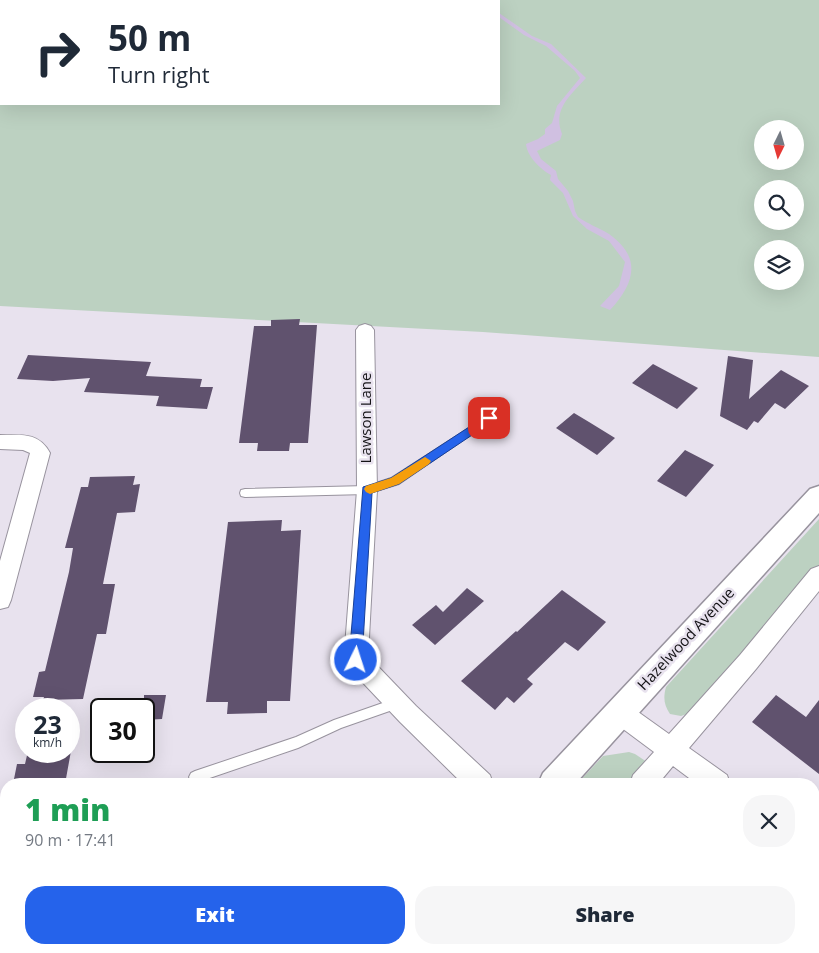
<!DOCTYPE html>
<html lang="en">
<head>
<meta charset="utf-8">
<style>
  :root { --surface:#fff; --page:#f6f6f7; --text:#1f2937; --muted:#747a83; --accent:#2563eb }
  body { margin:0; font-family:"Open Sans",sans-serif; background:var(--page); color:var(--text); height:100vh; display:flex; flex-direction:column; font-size:19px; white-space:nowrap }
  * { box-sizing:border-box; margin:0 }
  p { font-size:16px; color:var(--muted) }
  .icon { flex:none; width:28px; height:28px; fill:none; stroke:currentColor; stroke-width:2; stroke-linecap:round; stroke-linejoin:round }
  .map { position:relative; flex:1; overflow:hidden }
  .drawer { position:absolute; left:0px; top:778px; width:820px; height:176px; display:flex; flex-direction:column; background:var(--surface); border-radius:20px 20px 0 0; box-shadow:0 5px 20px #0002 }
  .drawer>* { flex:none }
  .top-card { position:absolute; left:0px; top:0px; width:500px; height:105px; box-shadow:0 5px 20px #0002; background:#fff; color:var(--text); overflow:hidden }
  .needle { width:32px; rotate:185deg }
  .buttons { position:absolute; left:754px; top:120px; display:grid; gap:10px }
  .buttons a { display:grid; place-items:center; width:50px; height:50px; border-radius:50%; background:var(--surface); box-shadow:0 5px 20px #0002; font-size:25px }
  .speed { position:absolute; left:15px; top:698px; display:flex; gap:10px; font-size:25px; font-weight:700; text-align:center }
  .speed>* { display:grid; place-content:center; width:65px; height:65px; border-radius:50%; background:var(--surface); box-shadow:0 5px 20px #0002; line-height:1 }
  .speed small { font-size:12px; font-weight:400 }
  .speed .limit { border:2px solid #111; border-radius:8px; background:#fff; color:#111 }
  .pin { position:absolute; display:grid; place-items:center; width:42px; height:42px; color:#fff; margin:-21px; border-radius:10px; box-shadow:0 2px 8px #0006 }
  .me { position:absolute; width:55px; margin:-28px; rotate:4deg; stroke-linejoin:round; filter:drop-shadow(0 0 4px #0008) }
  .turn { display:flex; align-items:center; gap:18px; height:105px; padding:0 25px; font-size:22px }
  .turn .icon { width:65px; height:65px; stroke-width:2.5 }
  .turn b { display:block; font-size:35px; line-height:42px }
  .round { display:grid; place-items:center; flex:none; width:52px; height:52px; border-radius:20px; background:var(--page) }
  .summary { display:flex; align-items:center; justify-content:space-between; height:85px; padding:0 25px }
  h1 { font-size:30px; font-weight:800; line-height:38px; color:#1e9e55 }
  .primary-button { display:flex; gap:10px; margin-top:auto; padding:10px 25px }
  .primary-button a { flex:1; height:58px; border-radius:20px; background:var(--accent); color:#fff; font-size:20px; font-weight:800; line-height:58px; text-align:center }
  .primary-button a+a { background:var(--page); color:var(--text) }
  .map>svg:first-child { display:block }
  .green { fill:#bcd1c1; fill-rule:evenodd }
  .water { fill:#d0c0e1 }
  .building { fill:#60526e }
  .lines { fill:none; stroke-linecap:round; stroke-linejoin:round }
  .service-casing { stroke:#98939e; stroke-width:2 }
  .minor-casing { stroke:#98939e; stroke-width:2 }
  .tertiary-casing { stroke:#98939e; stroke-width:3 }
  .service { fill:#fff; fill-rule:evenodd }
  .minor { fill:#fff; fill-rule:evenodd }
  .tertiary { fill:#fff; fill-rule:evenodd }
  .route { fill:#2563eb; stroke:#184099 }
  .slow { fill:#f59e0b }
  .labels { text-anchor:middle; stroke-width:5; stroke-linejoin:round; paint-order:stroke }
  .street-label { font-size:15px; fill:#141316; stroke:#e8e2ee }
</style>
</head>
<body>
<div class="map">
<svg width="819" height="953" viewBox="0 0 819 953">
  <rect width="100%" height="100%" fill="#e8e2ee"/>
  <!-- green -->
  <path class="green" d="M0 0H819V357L483 332 0 306ZM1 1H499V104H1ZM762 129H795V161H762ZM762 189H795V221H762ZM762 249H795V281H762Z
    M819 519V569L690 713 681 716 670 714C664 705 663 698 666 687Z
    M629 752 635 754 647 762 633 784H577L603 756Z"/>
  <!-- water -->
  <path class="water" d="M499 13 532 36 551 44 586 78C571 95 552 109 562 134L560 140 537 151 541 159 556 171 558 179 568 191 573 201 575 211 578 217C588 224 599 228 609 234 643 258 634 284 610 310L600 306 619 286 625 262 609 241 587 229 573 216 563 193 550 180 551 175C540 169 527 156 526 144L538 139 545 134V129L552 123 557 106 580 78 575 71 546 46 524 35 499 17Z"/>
  <!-- building -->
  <path class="building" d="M300 319 299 325H317L308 443H290L289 451H257L258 443H239L254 326H271V320Z
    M28 355 151 362 146 376 202 379 200 387H213L207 409 156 406 159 396 84 392 90 378 53 381 17 379Z
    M728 356 753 360 749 399 781 370 809 386 785 409 775 403 758 423 754 421 747 430 720 416Z
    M653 364 698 388 677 409 632 383Z
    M574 413 589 422 615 438 597 455 556 428Z
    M685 450 714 465 686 497 657 481Z
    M135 476 133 485 140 484 135 512 117 513 103 584H115L106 634H97L83 699 43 700 44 697H33L39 672 45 671 69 572 73 548H65L81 487H88L90 477Z
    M282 520 281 531 301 530 290 701H267V713L227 714 228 702H206L228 522Z
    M467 588 484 601 435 645 412 625 436 605 443 612Z
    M562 590 606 622 578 651 565 642 527 679 533 684 514 703 507 697 495 710 461 681 516 631 517 632Z
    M144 695H166L162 719 144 720Z
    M776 695 806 717 819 700V774L752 722Z
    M28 751H71L65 784H13L17 764H25Z"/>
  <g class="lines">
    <!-- service casing -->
    <g class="service-casing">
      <path id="service" d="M489 415 492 416 494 418 492 420 399 484 367 494 245 497 241 496 240 493 241 490 245 489 367 486 391 478Z
        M397 698 401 699 403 703 401 707 341 728 298 748 195 783 191 781 189 777 191 773 195 771 296 737 334 720Z"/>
    </g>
    <!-- minor casing -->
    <g class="minor-casing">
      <path id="minor" d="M365 324 371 326 374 330 377 490 368 656 416 706 490 775 493 784H463L400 722 348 667 344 660 357 490 356 330 359 326Z
        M0 435C21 435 39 432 50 453L11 600 8 607 0 609V561L30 453 23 450 0 449Z
        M819 566V591L756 669 689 748 727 775 730 784H697L673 766 658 784H630L633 775 654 752 611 720 607 712 611 704 619 701 627 704 669 734 740 655 811 569Z
        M814 848 819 850V878L814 876Z"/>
    </g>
    <!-- tertiary casing -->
    <g class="tertiary-casing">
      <path id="tertiary" d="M819 486V513L575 784H538L543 773 810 489Z
        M380 948H417L415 953H378Z"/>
    </g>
    <!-- service -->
    <use href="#service" class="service"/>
    <!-- minor -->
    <use href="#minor" class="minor"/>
    <!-- tertiary -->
    <use href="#tertiary" class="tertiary"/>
  </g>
  <!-- route -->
  <path class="route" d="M489 414 493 415 495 418 493 421 399 484 372 493 362 660 360 664 356 666 351 664 349 660 363 487 391 478Z"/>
  <!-- slow -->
  <path class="slow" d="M425 457 431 461 429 464 399 484 370 494 366 492 364 489 366 486 391 478Z"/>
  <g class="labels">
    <!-- street labels -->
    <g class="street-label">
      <text transform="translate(366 418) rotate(-90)" y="5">Lawson Lane</text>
      <text transform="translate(686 639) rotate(-47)" y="5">Hazelwood Avenue</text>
    </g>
  </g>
</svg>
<div class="buttons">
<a><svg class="needle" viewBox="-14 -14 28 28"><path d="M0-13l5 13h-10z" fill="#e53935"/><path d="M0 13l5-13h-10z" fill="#747a83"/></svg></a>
<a><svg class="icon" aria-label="search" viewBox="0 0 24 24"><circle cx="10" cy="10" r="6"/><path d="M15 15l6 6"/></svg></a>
<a><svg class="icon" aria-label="layers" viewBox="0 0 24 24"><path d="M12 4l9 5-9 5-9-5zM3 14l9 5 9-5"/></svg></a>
</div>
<div class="speed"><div>23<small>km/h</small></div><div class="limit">30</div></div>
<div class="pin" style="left:489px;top:418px;background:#d93025"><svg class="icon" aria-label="arrive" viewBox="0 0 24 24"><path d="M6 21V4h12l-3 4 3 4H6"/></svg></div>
<svg class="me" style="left:356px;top:660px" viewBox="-20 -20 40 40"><circle r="17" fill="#2563eb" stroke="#fff" stroke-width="3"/><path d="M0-11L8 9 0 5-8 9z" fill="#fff"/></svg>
<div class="top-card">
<div class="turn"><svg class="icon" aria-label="right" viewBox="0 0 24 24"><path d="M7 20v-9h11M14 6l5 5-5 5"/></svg><div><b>50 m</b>Turn right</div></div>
</div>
<section class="drawer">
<div class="summary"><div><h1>1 min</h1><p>90 m · 17:41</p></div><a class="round"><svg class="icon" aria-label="close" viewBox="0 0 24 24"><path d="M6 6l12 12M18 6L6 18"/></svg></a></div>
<div class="primary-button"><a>Exit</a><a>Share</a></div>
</section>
</div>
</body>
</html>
